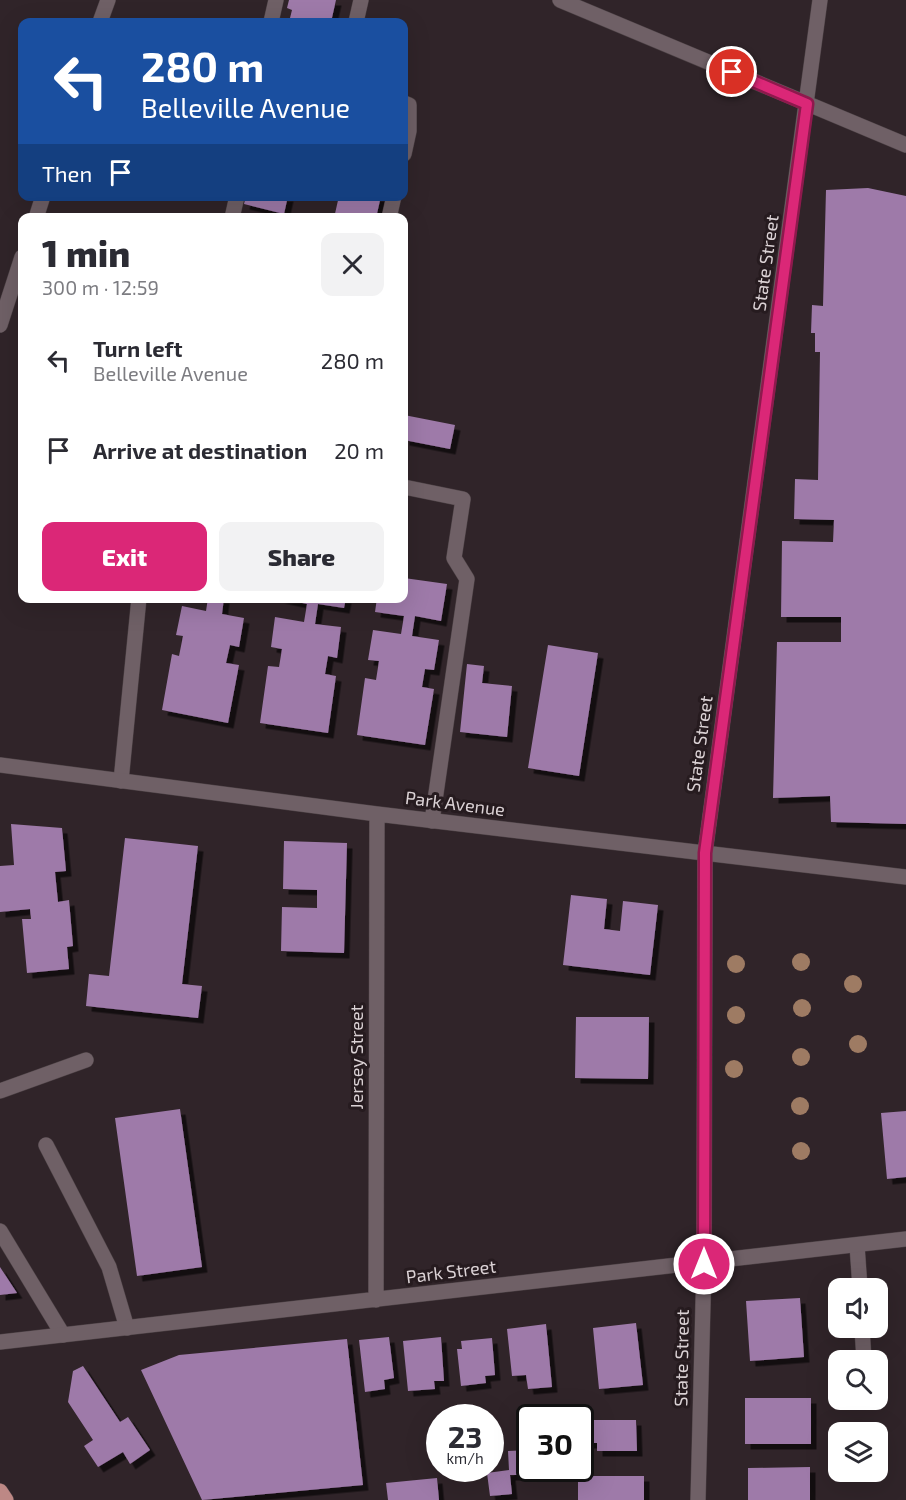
<!DOCTYPE html>
<html lang="en">
<head>
<meta charset="utf-8">
<style>
  :root { --surface:#fff; --page:#f2f2f3; --text:#2b2b33; --muted:#7c7c81; --accent:#db2777 }
  body { margin:0; font-family:"Exo 2",sans-serif; background:var(--page); color:var(--text); height:100vh; display:flex; flex-direction:column; font-size:22px; white-space:nowrap }
  * { box-sizing:border-box; margin:0 }
  p { font-size:20px; color:var(--muted) }
  .icon { flex:none; width:33px; height:33px; fill:none; stroke:currentColor; stroke-width:2; stroke-linecap:round; stroke-linejoin:round }
  .map { position:relative; flex:1; overflow:hidden }
  .details { position:absolute; left:18px; top:213px; width:390px; height:390px; display:flex; flex-direction:column; background:var(--surface); border-radius:12px; box-shadow:0 6px 24px #0002 }
  .details>* { flex:none }
  .hud { position:absolute; left:18px; top:18px; width:390px; height:183px; border-radius:12px; box-shadow:0 6px 24px #0002; background:#1a4fa0; color:#fff; overflow:hidden }
  .tools { position:absolute; left:828px; top:1278px; display:grid; gap:12px }
  .tools a { display:grid; place-items:center; width:60px; height:60px; border-radius:12px; background:var(--surface); box-shadow:0 6px 24px #0002; font-size:30px }
  .speed { position:absolute; left:426px; top:1404px; display:flex; gap:12px; font-size:30px; font-weight:700; text-align:center }
  .speed>* { display:grid; place-content:center; width:78px; height:78px; border-radius:50%; background:var(--surface); box-shadow:0 6px 24px #0002; line-height:1 }
  .speed small { font-size:15px; font-weight:400 }
  .speed .limit { border:3px solid #111; border-radius:9px; background:#fff; color:#111 }
  .pin { position:absolute; display:grid; place-items:center; width:51px; height:51px; color:#fff; margin:-26px; border:3px solid #fff; border-radius:50%; box-shadow:0 2px 6px #0007 }
  .me { position:absolute; width:66px; margin:-33px; rotate:0deg; stroke-linejoin:round; filter:drop-shadow(0 0 4px #0008) }
  .turn { display:flex; align-items:center; gap:21px; height:126px; padding:0 24px; font-size:27px }
  .turn .icon { width:78px; height:78px; stroke-width:2.5 }
  .turn b { display:block; font-size:42px; line-height:51px }
  .then { display:flex; align-items:center; height:57px; padding:0 24px; background:#0003; gap:12px; font-size:22px }
  .round { display:grid; place-items:center; flex:none; width:63px; height:63px; border-radius:12px; background:var(--page) }
  .summary { display:flex; align-items:center; justify-content:space-between; height:102px; padding:0 24px }
  h1 { font-size:36px; font-weight:800; line-height:45px }
  .action { display:flex; gap:12px; margin-top:auto; padding:12px 24px }
  .action a { flex:1; height:69px; border-radius:12px; background:var(--accent); color:#fff; font-size:24px; font-weight:800; line-height:69px; text-align:center }
  .action a+a { background:var(--page); color:var(--text) }
  ul { padding:0; list-style:none }
  li { display:flex; align-items:center; gap:18px; height:90px; padding:0 24px }
  li div { flex:1 }
  li b { display:block; font-size:22px }
  li em { font-style:normal }
  .map>svg:first-child { display:block }
  .building { fill:#9e7aa9; filter:url(#shadow) }
  .lines { fill:none; stroke-linecap:round; stroke-linejoin:round }
  .lane-casing { stroke:#4b4044; stroke-width:16 }
  .street-casing { stroke:#4b4044; stroke-width:16 }
  .secondary-casing { stroke:#4b4044; stroke-width:16 }
  .primary-casing { stroke:#4b4044; stroke-width:16 }
  .lane { stroke:#6f6066; stroke-width:15 }
  .street { stroke:#6f6066; stroke-width:15 }
  .secondary { stroke:#6f6066; stroke-width:15 }
  .primary { stroke:#bd8885; stroke-width:15 }
  .tree { fill:#9e7b63 }
  .route-casing { stroke:#8e194d; stroke-width:15 }
  .route { stroke:#db2777; stroke-width:10 }
  .labels { text-anchor:middle; stroke-width:6; stroke-linejoin:round; paint-order:stroke }
  .street-label { font-size:18px; fill:#dbd2d5; stroke:#261b1f }
</style>
</head>
<body>
<div class="map">
<svg width="906" height="1500" viewBox="0 0 906 1500">
  <defs>
    <filter id="shadow"><feDropShadow dx="5.5" dy="5.5" stdDeviation="0" flood-color="#0009"/></filter>
  </defs>
  <rect width="100%" height="100%" fill="#302429"/>
  <!-- building -->
  <path class="building" d="M289 0H336L331 22H289L292 10 287 8Z
    M868 188 906 196V824L831 822 830 796 773 798 777 642H841V617H781L782 541 833 542 834 520 794 519 795 479 818 480 820 352H815V333H811L812 305 823 306 826 190Z
    M246 196H288L284 214 244 204Z
    M339 196H381L376 218H334Z
    M404 415 455 425 450 449 404 440Z
    M404 578 447 584 441 621 415 616 412 636 439 640 434 670 425 669 422 687 434 689 425 745 357 735 365 678 376 680 379 661 368 660 373 630 401 634 404 616 375 612 377 598H404Z
    M208 598H224L222 614 244 618 239 647 230 645 226 663 239 665 228 723 162 710 172 654 179 656 183 636 176 635 182 606 206 611Z
    M279 598H346L344 608 318 604 315 624 341 627 337 658 328 656 325 674 336 676 328 733 260 723 268 666 279 667 282 649 271 647 275 617 304 622 307 604Z
    M548 645 598 653 579 776 528 768Z
    M467 664 484 666 482 683 512 686 507 737 460 732Z
    M11 824 62 828 66 871 55 872 58 902 69 900 73 946 67 947 69 969 27 973 22 919H31L30 909 0 912V866L14 865Z
    M125 838 198 846 182 984 202 986 198 1018 86 1006 89 974 109 976Z
    M284 841 347 843 344 953 281 951 282 907 317 908V890L283 889Z
    M571 895 607 899 604 929 620 931 623 901 658 905 650 975 563 965Z
    M576 1017H649L648 1079 575 1078Z
    M180 1109 202 1267 137 1276 115 1118Z
    M906 1111V1177L887 1179 881 1113Z
    M0 1267 17 1293 0 1295Z
    M800 1298 804 1357 750 1361 746 1301Z
    M636 1323 643 1385 599 1389 593 1328Z
    M546 1324 552 1387 528 1389 526 1375 512 1376 507 1329Z
    M389 1337 394 1378 384 1380 385 1389 365 1392 359 1340Z
    M441 1337 444 1381H434L435 1389 408 1391 403 1341Z
    M492 1338 495 1375 485 1376 486 1383 461 1386 457 1349H462L461 1341Z
    M347 1339 363 1485 202 1500 141 1370 179 1355Z
    M83 1366 120 1422 128 1417 150 1450 130 1464 123 1452 98 1467 84 1446 93 1440 68 1402 73 1371Z
    M745 1398H811V1444H745Z
    M580 1420H636L637 1451H597V1443H580Z
    M530 1450V1468H536V1475H510L512 1494 490 1496 487 1473 509 1470 508 1451Z
    M810 1467V1500H748V1468Z
    M578 1476H644V1500H578Z
    M437 1478 439 1500H388L386 1483Z"/>
  <g class="lines">
    <!-- lane casing -->
    <g class="lane-casing">
      <path id="lane" d="M271 22 276 0
        M356 22 361 0
        M404 103 409 105V131L404 154
        M232 218 237 196
        M389 218 394 196
        M404 487 463 499 454 558 467 579 432 821
        M121 781 139 598
        M0 1091 86 1060
        M46 1145 109 1267 127 1328
        M0 1231 63 1335
        M857 1245 860 1288
        M862 1328 864 1360"/>
    </g>
    <!-- street casing -->
    <g class="street-casing">
      <path id="street" d="M100 22 108 0
        M36 218 43 196
        M0 325 22 257
        M0 765 377 814 906 877
        M376 1300 377 814
        M0 1342 906 1239
        M698 1500 704 1264 705 853 820 0"/>
    </g>
    <!-- secondary casing -->
    <g class="secondary-casing">
      <path id="secondary" d="M560 0 906 145"/>
    </g>
    <!-- primary casing -->
    <g class="primary-casing">
      <path id="primary" d="M0 1491 6 1500"/>
    </g>
    <!-- lane -->
    <use href="#lane" class="lane"/>
    <!-- street -->
    <use href="#street" class="street"/>
    <!-- secondary -->
    <use href="#secondary" class="secondary"/>
    <!-- primary -->
    <use href="#primary" class="primary"/>
  </g>
  <!-- trees -->
  <g class="tree">
    <circle cx="801" cy="962" r="9"/>
    <circle cx="736" cy="964" r="9"/>
    <circle cx="853" cy="984" r="9"/>
    <circle cx="802" cy="1008" r="9"/>
    <circle cx="736" cy="1015" r="9"/>
    <circle cx="858" cy="1044" r="9"/>
    <circle cx="801" cy="1057" r="9"/>
    <circle cx="734" cy="1069" r="9"/>
    <circle cx="800" cy="1106" r="9"/>
    <circle cx="801" cy="1151" r="9"/>
  </g>
  <g class="lines">
    <!-- route casing -->
    <g class="route-casing">
      <path id="route" d="M704 1264 705 853 807 104 732 72"/>
    </g>
    <!-- route -->
    <use href="#route" class="route"/>
  </g>
  <g class="labels">
    <!-- street labels -->
    <g class="street-label">
      <text transform="translate(766 263) rotate(-82)" y="6">State Street</text>
      <text transform="translate(700 744) rotate(-82)" y="6">State Street</text>
      <text transform="translate(455 804) rotate(7)" y="6">Park Avenue</text>
      <text transform="translate(357 1057) rotate(-90)" y="6">Jersey Street</text>
      <text transform="translate(451 1272) rotate(-7)" y="6">Park Street</text>
      <text transform="translate(682 1358) rotate(-89)" y="6">State Street</text>
    </g>
  </g>
</svg>
<div class="tools">
<a><svg class="icon" aria-label="sound" viewBox="0 0 24 24"><path d="M4 9h4l5-4v14l-5-4H4zM17 9q2 3 0 6"/></svg></a>
<a><svg class="icon" aria-label="search" viewBox="0 0 24 24"><circle cx="10" cy="10" r="6"/><path d="M15 15l6 6"/></svg></a>
<a><svg class="icon" aria-label="layers" viewBox="0 0 24 24"><path d="M12 4l9 5-9 5-9-5zM3 14l9 5 9-5"/></svg></a>
</div>
<div class="speed"><div>23<small>km/h</small></div><div class="limit">30</div></div>
<div class="pin" style="left:732px;top:72px;background:#d93025"><svg class="icon" aria-label="arrive" viewBox="0 0 24 24"><path d="M6 21V4h12l-3 4 3 4H6"/></svg></div>
<svg class="me" style="left:704px;top:1264px" viewBox="-20 -20 40 40"><circle r="17" fill="#db2777" stroke="#fff" stroke-width="3"/><path d="M0-11L8 9 0 5-8 9z" fill="#fff"/></svg>
<div class="hud">
<div class="turn"><svg class="icon" aria-label="left" viewBox="0 0 24 24"><path d="M17 20v-9H6M10 6l-5 5 5 5"/></svg><div><b>280 m</b>Belleville Avenue</div></div>
<div class="then">Then<svg class="icon" aria-label="arrive" viewBox="0 0 24 24"><path d="M6 21V4h12l-3 4 3 4H6"/></svg></div>
</div>
<section class="details">
<div class="summary"><div><h1>1 min</h1><p>300 m · 12:59</p></div><a class="round"><svg class="icon" aria-label="close" viewBox="0 0 24 24"><path d="M6 6l12 12M18 6L6 18"/></svg></a></div>
<ul>
<li><svg class="icon" aria-label="left" viewBox="0 0 24 24"><path d="M17 20v-9H6M10 6l-5 5 5 5"/></svg><div><b>Turn left</b><p>Belleville Avenue</p></div><em>280 m</em></li>
<li><svg class="icon" aria-label="arrive" viewBox="0 0 24 24"><path d="M6 21V4h12l-3 4 3 4H6"/></svg><div><b>Arrive at destination</b></div><em>20 m</em></li>
</ul>
<div class="action"><a>Exit</a><a>Share</a></div>
</section>
</div>
</body>
</html>
